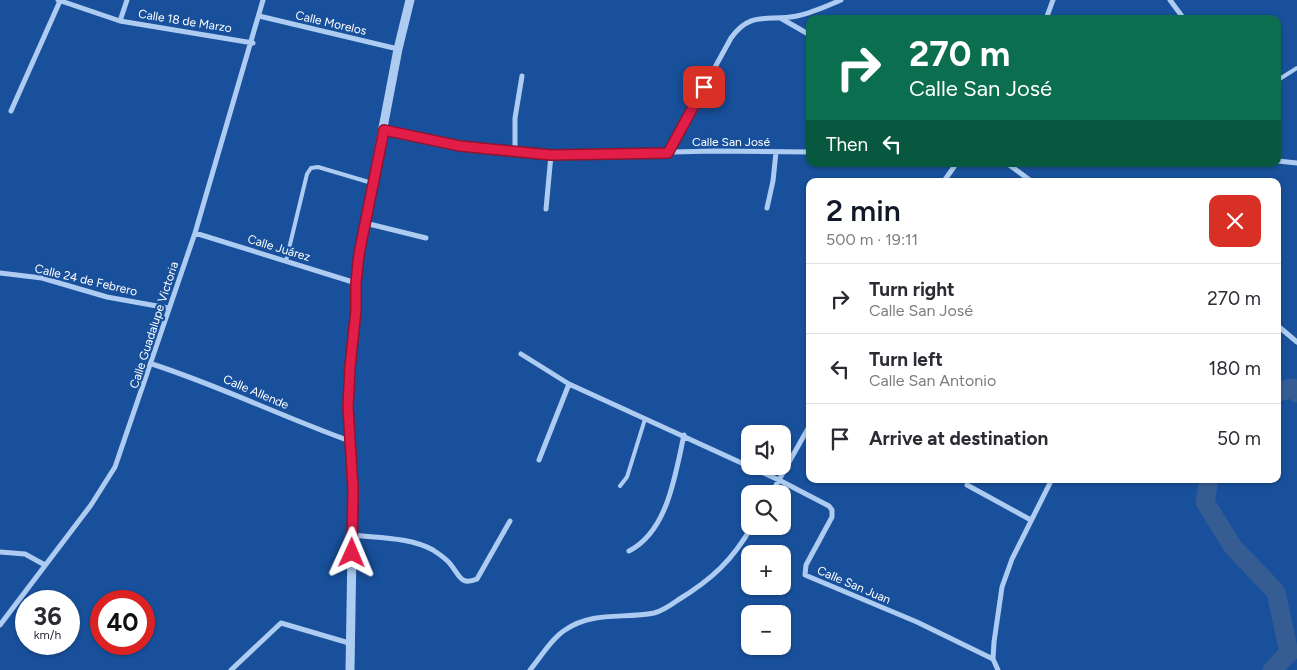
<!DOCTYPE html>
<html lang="en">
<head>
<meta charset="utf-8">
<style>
  :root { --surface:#fff; --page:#f2f2f3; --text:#2b2b33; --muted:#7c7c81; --line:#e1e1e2; --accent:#111827 }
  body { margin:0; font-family:Figtree,sans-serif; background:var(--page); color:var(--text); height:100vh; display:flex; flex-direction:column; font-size:19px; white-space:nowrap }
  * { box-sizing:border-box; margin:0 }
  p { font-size:16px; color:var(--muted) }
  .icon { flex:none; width:28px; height:28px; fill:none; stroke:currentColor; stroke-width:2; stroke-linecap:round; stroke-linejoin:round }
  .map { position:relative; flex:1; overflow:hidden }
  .side { position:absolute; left:806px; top:178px; width:475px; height:305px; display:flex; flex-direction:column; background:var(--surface); border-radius:10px; box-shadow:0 1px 4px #0004 }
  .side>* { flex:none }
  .guide { position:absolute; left:806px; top:15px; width:475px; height:152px; border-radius:10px; box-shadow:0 1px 4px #0004; background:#0b6e4f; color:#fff; overflow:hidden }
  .tools { position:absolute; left:741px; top:425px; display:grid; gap:10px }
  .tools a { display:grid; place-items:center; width:50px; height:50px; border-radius:10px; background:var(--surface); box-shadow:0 1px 4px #0004; font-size:25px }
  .speed { position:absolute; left:15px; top:590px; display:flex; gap:10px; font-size:25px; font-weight:700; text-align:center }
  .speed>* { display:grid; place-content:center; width:65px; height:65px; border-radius:50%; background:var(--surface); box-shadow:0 1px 4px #0004; line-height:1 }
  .speed small { font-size:12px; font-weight:400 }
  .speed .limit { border:8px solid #d22; background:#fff; color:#111 }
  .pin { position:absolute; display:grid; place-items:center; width:42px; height:42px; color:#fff; margin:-21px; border-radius:10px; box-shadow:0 2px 8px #0006 }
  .me { position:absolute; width:55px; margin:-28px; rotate:1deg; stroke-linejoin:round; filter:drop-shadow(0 0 4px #0008) }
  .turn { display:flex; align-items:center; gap:18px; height:105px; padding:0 20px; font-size:22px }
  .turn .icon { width:65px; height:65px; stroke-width:2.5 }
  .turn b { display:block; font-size:35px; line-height:42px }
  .then { display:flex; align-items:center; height:48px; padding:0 20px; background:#0003; gap:10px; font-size:19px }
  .round { display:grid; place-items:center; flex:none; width:52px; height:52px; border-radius:10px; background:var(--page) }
  .summary { display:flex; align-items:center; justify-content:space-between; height:85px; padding:0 20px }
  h1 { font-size:30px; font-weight:600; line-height:38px; color:var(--accent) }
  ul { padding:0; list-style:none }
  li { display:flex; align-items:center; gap:15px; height:70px; padding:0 20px; border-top:1px solid var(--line) }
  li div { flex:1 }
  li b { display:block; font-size:19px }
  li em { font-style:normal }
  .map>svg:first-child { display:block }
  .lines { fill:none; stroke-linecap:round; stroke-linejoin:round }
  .river { stroke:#355d94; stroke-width:19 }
  .service { stroke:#aeccf2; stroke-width:4 }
  .minor { stroke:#aeccf2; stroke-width:5 }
  .tertiary { stroke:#aeccf2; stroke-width:9 }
  .route-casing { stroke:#92132f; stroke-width:12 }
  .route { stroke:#e11d48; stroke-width:9 }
  .labels { text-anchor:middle; stroke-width:4.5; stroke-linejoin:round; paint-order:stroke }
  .street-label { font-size:12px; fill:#fff; stroke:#18509b }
</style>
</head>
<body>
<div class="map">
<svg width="1297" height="670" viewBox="0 0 1297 670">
  <rect width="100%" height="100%" fill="#18509b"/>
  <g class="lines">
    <!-- river -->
    <path class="river" d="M1278 392 1292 388 1297 393
      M1209 479 1205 502 1233 547 1276 592 1289 653 1272 670"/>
    <!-- service -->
    <path class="service" d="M1278 80 1297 68
      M286 261 307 174 311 168 318 167 372 183
      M620 486 627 477 645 419"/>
    <!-- minor -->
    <path class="minor" d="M58 0 120 21 253 43
      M1170 0 1184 19
      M259 16 398 49
      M782 19 810 35
      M1046 19 1053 0
      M120 21 127 0
      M11 111 60 1
      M384 130 460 146 551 155 714 151 810 152
      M515 152V118L522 76
      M668 153 731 38C751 10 768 22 797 16 812 13 827 6 841 0
      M1278 161 1297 163
      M1007 164H1041
      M1008 164 1031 181
      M944 181 956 164
      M767 208 773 181 776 152
      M546 209 551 155
      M365 223 426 238
      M195 233 356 283
      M0 273 42 278 107 297 168 308
      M1278 326 1297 342
      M521 354 569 384 779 480 829 506 832 510V517L806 565 805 575 917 622 993 659
      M152 364C220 386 283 417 350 441
      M539 460 569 384
      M967 485 1031 520
      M771 494 810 425
      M352 535C378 538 410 537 433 550 439 554 447 559 451 565 460 576 461 586 477 579L510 521
      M629 551C668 531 675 475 684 435
      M0 552 25 554 45 565
      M0 625 91 505 115 467 195 233 263 0
      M231 670 281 623 349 643
      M530 670C541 657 551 639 565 630 593 611 623 619 654 613 662 611 671 605 678 600 711 580 733 560 752 526
      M998 670 993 659 994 642 1002 587 1012 559 1052 479"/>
    <!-- tertiary -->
    <path class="tertiary" d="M350 670 353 488 348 407 359 254 398 49 410 0"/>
  </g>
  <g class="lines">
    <!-- route casing -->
    <g class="route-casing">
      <path id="route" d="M352 553 353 488 348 407 350 367 356 310V283L359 254 384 130 460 146 551 155 668 153 704 87"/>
    </g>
    <!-- route -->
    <use href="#route" class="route"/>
  </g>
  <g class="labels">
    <!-- street labels -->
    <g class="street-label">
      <text transform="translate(185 21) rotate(9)" y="4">Calle 18 de Marzo</text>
      <text transform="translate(331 23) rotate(13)" y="4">Calle Morelos</text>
      <text x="731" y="146">Calle San José</text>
      <text transform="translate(279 248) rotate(17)" y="4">Calle Juárez</text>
      <text transform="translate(86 280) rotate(13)" y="4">Calle 24 de Febrero</text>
      <text transform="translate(154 325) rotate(-72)" y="4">Calle Guadalupe Victoria</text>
      <text transform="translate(256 392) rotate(23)" y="4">Calle Allende</text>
      <text transform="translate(854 585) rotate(23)" y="4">Calle San Juan</text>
    </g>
  </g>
</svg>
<div class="tools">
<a><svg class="icon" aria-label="sound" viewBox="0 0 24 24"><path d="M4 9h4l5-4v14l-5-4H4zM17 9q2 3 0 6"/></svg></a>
<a><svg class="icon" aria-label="search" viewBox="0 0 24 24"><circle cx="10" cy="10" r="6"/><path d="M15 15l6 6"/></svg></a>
<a>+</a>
<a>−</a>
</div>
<div class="speed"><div>36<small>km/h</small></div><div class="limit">40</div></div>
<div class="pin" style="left:704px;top:87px;background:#d93025"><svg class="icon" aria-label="arrive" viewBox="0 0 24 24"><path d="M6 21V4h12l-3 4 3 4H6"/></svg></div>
<svg class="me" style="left:352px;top:553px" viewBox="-20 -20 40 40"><path d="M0-17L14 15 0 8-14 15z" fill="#e11d48" stroke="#fff" stroke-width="4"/></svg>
<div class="guide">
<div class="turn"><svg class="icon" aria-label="right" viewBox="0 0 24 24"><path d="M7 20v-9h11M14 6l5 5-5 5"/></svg><div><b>270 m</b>Calle San José</div></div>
<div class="then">Then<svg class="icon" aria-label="left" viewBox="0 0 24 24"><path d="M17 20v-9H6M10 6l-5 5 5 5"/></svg></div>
</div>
<section class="side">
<div class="summary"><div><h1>2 min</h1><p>500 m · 19:11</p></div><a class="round" style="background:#d93025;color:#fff"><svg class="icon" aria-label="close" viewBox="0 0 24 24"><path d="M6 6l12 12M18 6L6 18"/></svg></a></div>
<ul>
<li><svg class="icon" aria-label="right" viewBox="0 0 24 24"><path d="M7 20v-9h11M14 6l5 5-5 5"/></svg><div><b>Turn right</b><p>Calle San José</p></div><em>270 m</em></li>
<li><svg class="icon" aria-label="left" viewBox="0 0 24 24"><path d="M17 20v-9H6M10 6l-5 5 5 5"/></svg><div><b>Turn left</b><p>Calle San Antonio</p></div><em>180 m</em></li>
<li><svg class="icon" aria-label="arrive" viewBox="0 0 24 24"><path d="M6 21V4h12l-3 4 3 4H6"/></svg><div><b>Arrive at destination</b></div><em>50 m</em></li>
</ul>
</section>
</div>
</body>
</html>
